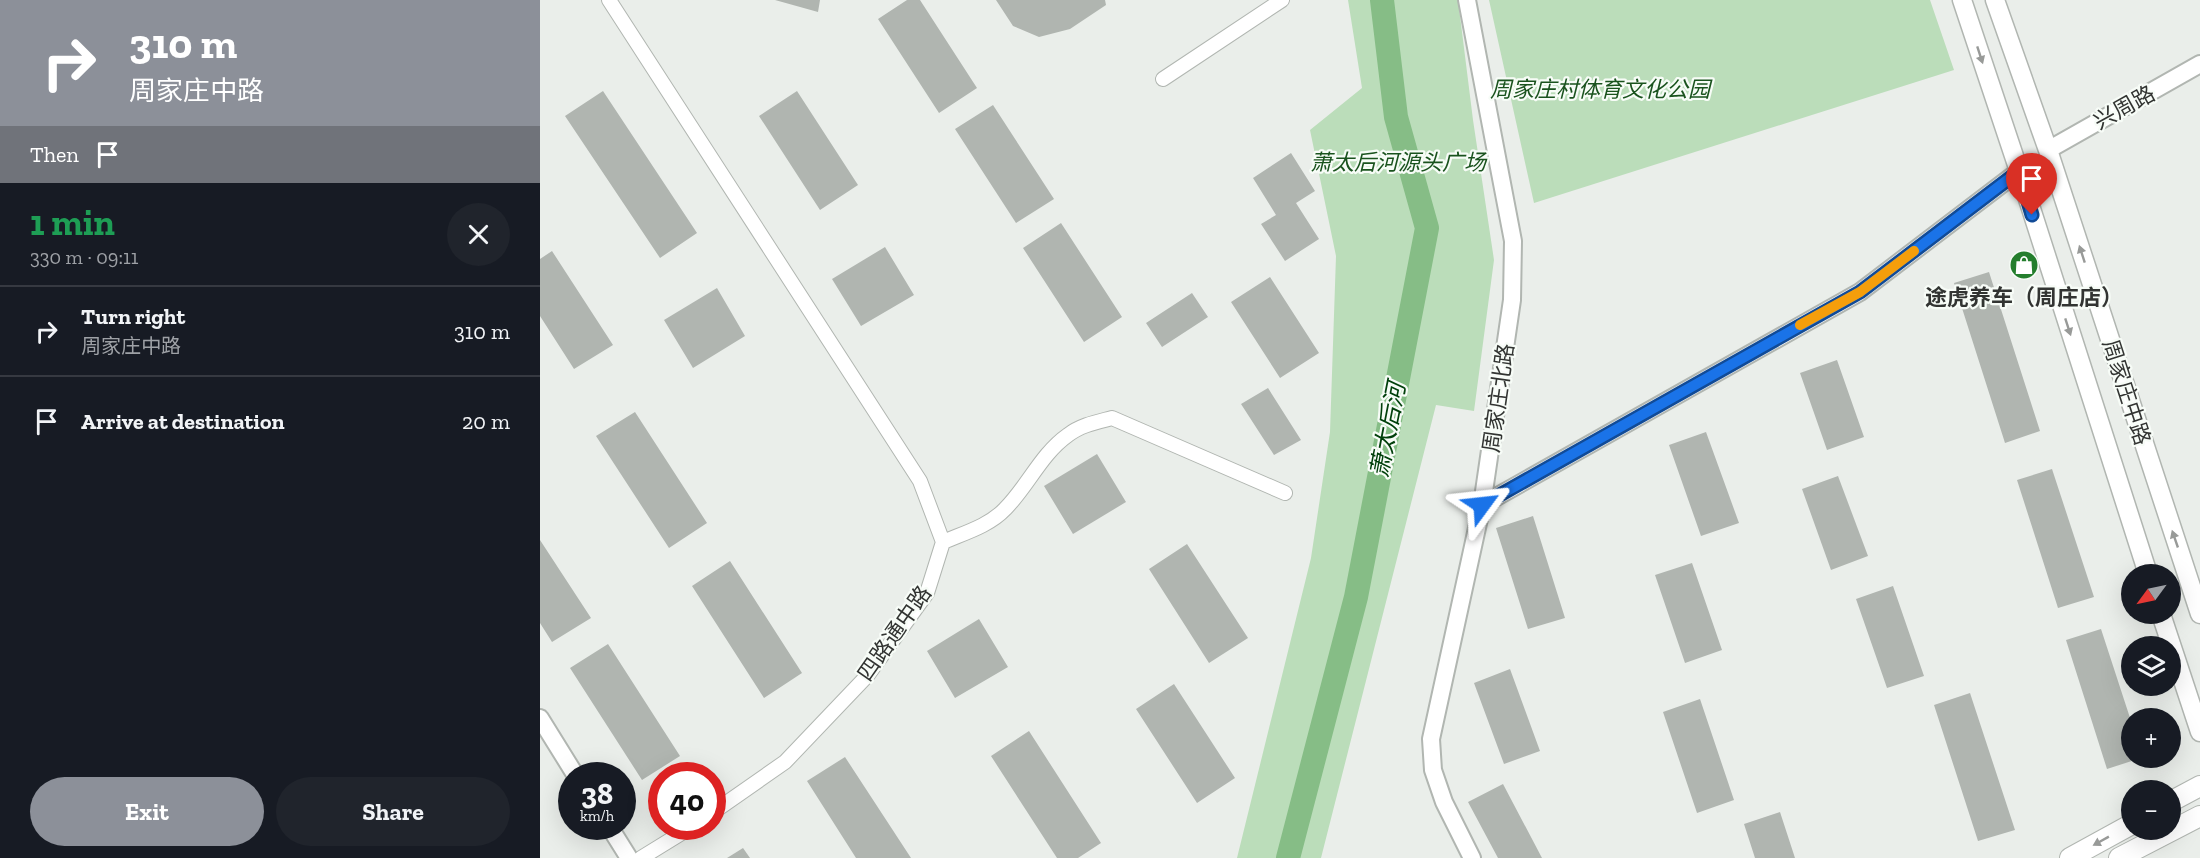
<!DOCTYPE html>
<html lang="en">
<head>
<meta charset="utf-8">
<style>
  :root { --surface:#171b24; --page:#20242c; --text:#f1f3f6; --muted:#9ea1a6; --line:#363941; --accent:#8c9099 }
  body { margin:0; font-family:"Zilla Slab","Noto Sans SC",serif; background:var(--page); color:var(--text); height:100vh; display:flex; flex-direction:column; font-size:22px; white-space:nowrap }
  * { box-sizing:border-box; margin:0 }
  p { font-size:20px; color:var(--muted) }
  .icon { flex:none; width:33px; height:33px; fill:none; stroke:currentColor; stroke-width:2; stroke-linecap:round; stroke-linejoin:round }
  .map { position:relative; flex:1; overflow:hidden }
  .details { display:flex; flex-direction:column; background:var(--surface); width:540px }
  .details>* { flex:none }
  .guide { background:#8c9099; color:#fff; overflow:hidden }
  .needle { width:39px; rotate:237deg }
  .fabs { position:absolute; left:1581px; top:564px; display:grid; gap:12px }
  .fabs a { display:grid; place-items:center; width:60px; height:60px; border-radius:50%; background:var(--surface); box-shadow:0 6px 24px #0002; font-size:30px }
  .speed { position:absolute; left:18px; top:762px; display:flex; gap:12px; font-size:30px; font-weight:700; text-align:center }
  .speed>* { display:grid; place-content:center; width:78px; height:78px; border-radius:50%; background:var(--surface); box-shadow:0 6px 24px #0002; line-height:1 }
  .speed small { font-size:15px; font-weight:400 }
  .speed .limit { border:9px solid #d22; background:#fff; color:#111 }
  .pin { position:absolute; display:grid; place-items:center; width:51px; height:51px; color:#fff; margin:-62px -26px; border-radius:50% 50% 50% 0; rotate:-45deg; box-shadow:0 0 6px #0007 }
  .pin .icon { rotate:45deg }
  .me { position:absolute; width:66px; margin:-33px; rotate:60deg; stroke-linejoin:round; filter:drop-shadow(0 0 4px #0008) }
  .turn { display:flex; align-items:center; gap:21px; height:126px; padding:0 30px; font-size:27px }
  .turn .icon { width:78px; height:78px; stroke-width:2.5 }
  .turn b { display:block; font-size:42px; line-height:51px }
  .then { display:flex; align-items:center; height:57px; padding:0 30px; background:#0003; gap:12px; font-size:22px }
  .round { display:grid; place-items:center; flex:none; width:63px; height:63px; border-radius:32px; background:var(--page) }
  .overview { display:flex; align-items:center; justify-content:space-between; height:102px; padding:0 30px }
  h1 { font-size:36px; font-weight:800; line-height:45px; color:#1e9e55 }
  .action { display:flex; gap:12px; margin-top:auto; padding:12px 30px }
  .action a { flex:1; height:69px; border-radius:36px; background:var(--accent); color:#fff; font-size:24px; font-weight:800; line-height:69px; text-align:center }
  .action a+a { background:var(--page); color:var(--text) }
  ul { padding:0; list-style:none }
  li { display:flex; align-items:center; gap:18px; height:90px; padding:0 30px; border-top:2px solid var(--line) }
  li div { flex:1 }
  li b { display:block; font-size:22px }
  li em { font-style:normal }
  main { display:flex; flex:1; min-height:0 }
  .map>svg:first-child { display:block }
  .green { fill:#bbddba }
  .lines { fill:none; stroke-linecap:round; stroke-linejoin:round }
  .river { stroke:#86bd86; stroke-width:24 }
  .building { fill:#b0b5b0 }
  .minor-casing { stroke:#b1b6b1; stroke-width:16 }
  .tertiary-casing { stroke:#b1b6b1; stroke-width:20 }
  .secondary-casing { stroke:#b1b6b1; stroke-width:21 }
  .primary-casing { stroke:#b1b6b1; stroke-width:22 }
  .minor { stroke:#fff; stroke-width:14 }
  .tertiary { stroke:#fff; stroke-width:16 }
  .secondary { stroke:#fff; stroke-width:18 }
  .primary { stroke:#fff; stroke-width:20 }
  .oneway { fill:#989a98 }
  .route-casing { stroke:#114b97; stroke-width:15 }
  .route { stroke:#1a73e8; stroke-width:10 }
  .slow { stroke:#f59e0b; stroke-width:10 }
  .labels { text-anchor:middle; stroke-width:4.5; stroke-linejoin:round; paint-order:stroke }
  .park-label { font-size:22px; font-style:italic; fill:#1a531e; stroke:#f7fcf7 }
  .street-label { font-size:22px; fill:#323432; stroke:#f7fcf7 }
  .poi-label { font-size:22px; font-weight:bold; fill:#323432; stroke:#f7fcf7 }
  .water-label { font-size:24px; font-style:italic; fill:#01400b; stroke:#f7fcf7 }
</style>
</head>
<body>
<main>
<section class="details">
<div class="guide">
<div class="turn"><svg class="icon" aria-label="right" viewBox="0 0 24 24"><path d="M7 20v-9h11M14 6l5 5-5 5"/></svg><div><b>310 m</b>周家庄中路</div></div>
<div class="then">Then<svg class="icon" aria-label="arrive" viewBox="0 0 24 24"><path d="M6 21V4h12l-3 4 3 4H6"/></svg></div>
</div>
<div class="overview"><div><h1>1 min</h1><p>330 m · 09:11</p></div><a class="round"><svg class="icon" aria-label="close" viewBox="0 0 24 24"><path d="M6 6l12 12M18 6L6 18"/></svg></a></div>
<ul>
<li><svg class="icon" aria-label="right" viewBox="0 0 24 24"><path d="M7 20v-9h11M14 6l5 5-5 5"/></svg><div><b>Turn right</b><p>周家庄中路</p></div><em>310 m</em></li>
<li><svg class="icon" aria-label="arrive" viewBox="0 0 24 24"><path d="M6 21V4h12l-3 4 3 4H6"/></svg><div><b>Arrive at destination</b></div><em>20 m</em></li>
</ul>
<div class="action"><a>Exit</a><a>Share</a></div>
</section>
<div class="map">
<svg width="1660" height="858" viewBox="0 0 1660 858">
  <rect width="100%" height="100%" fill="#eaeeea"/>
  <!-- green -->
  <path class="green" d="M808 0H918L933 120 954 260 934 411 896 405 781 858H697L771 558 790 432 796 256 770 130 822 88Z
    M949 0H1390L1414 70 994 203Z"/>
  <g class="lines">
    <!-- river -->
    <path class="river" d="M748 858 816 597 887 228 856 117 842 0"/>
  </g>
  <!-- building -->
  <path class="building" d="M235 0H280L278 12Z
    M367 0H380L437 88 399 113 338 19Z
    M456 0H565L566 5 530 29 499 37 473 26Z
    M63 91 157 233 120 258 25 116Z
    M257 91 318 185 280 210 219 116Z
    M453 105 514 199 476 223 415 129Z
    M751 153 775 191 756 203 779 239 745 261 721 224 736 215 713 178Z
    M521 223 582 317 544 342 483 248Z
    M345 247 374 295 321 326 292 279Z
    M12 251 73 345 34 369 0 316V259Z
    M1449 272 1500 431 1465 443 1414 283Z
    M730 277 779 353 740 378 691 302Z
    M177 288 205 336 153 368 124 320Z
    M652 293 668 317 622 347 606 323Z
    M1297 360 1324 437 1287 450 1260 373Z
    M728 388 761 440 734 455 701 404Z
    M95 412 167 523 129 548 56 436Z
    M1166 432 1199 523 1161 536 1129 445Z
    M557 454 586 502 533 534 504 486Z
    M1512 469 1554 597 1518 608 1477 480Z
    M1298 476 1328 556 1291 570 1262 489Z
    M993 516 1025 618 988 629 956 528Z
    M0 540 51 618 12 642 0 623Z
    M647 544 708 638 669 663 609 569Z
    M190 561 262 673 224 698 152 586Z
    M1152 563 1182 650 1145 663 1115 575Z
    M1353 586 1384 676 1347 688 1316 599Z
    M439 619 468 667 415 698 387 651Z
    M1561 629 1592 724V758H1601L1567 769 1526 640Z
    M68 644 140 756 102 780 30 668Z
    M970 669 1000 751 964 764 934 683Z
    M634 684 695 778 657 803 596 709Z
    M1430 693 1475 830 1438 841 1394 705Z
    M1160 699 1194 800 1157 813 1123 712Z
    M489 731 561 843 538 858H517L451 756Z
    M305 757 371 858H316L267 781Z
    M963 784 1002 858H958L928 802Z
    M1240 812 1255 858H1215L1204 824Z
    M203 848 210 858H187Z"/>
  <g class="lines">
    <!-- minor casing -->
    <g class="minor-casing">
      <path id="minor" d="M69 0 380 481 403 542
        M623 79 742 0
        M172 813 245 762 327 676 387 593 403 542C424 533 449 526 465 509 488 486 501 454 528 435 541 425 557 422 572 418L745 493
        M101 858 153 826"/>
    </g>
    <!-- tertiary casing -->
    <g class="tertiary-casing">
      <path id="tertiary" d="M927 0 973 241 972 300 942 505 891 739 893 770 904 802 932 858
        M1508 150 1660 64
        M942 505 1320 292 1479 171
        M0 718 36 776
        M69 826 89 858"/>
    </g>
    <!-- secondary casing -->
    <g class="secondary-casing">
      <path id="secondary" d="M1422 0 1479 171 1608 574
        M1455 0 1508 150 1660 614
        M1621 614 1660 732"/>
    </g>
    <!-- primary casing -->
    <g class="primary-casing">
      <path id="primary" d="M1630 802 1660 786
        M1530 858 1592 824
        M1579 858 1660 816"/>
    </g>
    <!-- minor -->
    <use href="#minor" class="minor"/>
    <!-- tertiary -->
    <use href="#tertiary" class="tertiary"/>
    <!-- secondary -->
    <use href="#secondary" class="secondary"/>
    <!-- primary -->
    <use href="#primary" class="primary"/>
  </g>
  <!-- one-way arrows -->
  <defs><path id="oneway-solid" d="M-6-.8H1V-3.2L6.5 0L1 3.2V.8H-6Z" transform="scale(1.5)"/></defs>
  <g class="oneway">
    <use href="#oneway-solid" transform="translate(1440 55) rotate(72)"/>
    <use href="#oneway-solid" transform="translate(1542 254) rotate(-108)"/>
    <use href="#oneway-solid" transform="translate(1528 327) rotate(72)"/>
    <use href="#oneway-solid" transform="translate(1635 539) rotate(-109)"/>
    <use href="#oneway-solid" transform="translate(1561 841) rotate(151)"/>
  </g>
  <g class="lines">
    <!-- route casing -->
    <g class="route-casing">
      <path id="route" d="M942 505 1320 292 1479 171 1492 215"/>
    </g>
    <!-- route -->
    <use href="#route" class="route"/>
    <!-- slow -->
    <path class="slow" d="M1260 325 1320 292 1374 251"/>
  </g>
  <!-- icons -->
  <defs>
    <g id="shop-disc" transform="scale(1.5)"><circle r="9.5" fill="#247e2d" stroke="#f7fcf7"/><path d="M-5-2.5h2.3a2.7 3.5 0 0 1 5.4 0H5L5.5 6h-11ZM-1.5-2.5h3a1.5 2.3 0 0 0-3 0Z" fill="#fff"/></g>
  </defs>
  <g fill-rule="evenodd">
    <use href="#shop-disc" x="1484" y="265"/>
  </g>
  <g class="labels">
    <!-- park labels -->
    <g class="park-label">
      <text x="1060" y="97">周家庄村体育文化公园</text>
      <text x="858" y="170">萧太后河源头广场</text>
    </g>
    <!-- street labels -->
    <g class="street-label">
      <text transform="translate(1584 107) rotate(-29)" y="8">兴周路</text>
      <text transform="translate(1587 392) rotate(72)" y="8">周家庄中路</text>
      <text transform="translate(958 398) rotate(-82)" y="8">周家庄北路</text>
      <text transform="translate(354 633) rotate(-55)" y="8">四路通中路</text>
    </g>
    <!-- poi labels -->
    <g class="poi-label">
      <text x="1484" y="305">途虎养车（周庄店）</text>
    </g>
    <!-- water labels -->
    <g class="water-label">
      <text transform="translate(848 430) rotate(-79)" y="8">萧太后河</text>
    </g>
  </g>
</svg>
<div class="fabs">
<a><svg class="needle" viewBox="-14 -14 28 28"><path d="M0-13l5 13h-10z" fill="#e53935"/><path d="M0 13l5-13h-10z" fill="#9ea1a6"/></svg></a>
<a><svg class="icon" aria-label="layers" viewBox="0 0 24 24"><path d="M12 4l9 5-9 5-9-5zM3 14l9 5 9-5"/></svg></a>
<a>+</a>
<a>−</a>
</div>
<div class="speed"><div>38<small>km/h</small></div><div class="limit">40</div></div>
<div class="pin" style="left:1492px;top:215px;background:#d93025"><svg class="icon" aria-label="arrive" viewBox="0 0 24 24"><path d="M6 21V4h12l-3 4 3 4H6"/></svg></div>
<svg class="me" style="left:942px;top:505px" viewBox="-20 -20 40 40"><path d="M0-17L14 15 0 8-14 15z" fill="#1a73e8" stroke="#fff" stroke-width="4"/></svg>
</div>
</main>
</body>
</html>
